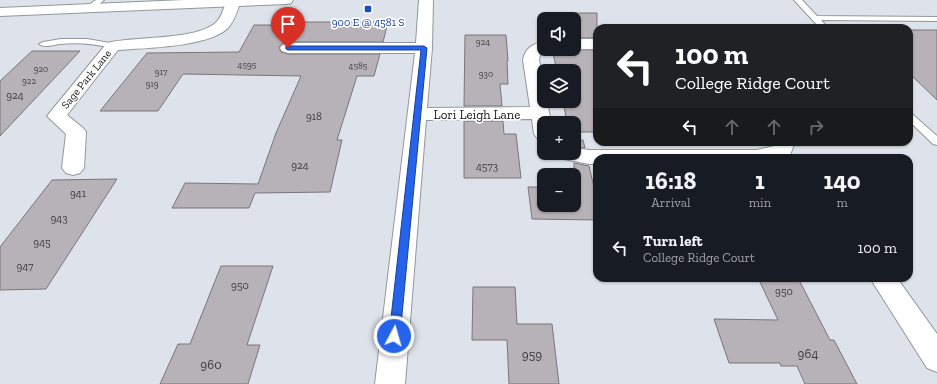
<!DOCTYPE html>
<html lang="en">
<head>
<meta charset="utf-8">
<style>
  :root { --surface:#171b24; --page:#242831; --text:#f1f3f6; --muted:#9ea1a6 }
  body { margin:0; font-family:"Zilla Slab",serif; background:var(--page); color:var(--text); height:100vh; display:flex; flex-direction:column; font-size:15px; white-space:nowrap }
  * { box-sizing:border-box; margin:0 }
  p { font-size:13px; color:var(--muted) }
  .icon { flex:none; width:22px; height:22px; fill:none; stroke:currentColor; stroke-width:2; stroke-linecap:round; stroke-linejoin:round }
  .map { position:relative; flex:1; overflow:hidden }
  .panel { position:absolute; left:593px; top:154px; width:320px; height:128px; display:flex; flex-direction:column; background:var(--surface); border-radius:12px; box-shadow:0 1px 3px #0004 }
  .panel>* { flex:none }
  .hud { position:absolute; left:593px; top:24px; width:320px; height:122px; border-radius:12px; box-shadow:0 1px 3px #0004; background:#202124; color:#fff; overflow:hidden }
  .fabs { position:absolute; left:537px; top:12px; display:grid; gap:8px }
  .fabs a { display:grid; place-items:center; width:44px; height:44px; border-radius:8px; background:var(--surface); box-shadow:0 1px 3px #0004; font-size:20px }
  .pin { position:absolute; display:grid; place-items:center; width:34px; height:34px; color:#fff; margin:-41px -17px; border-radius:50% 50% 50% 0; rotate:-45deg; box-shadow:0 0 4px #0007 }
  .pin .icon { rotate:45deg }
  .me { position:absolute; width:44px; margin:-22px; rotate:6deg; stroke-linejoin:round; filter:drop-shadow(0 0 3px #0008) }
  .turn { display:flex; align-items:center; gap:14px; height:84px; padding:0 16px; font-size:18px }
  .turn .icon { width:52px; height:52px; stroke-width:2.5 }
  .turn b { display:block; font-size:28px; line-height:34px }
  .lanes { display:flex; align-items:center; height:38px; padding:0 16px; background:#0003; justify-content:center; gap:20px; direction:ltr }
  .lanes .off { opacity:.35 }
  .eta { display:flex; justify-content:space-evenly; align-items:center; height:68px; text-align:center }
  .eta b { font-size:24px; font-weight:800; line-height:28px }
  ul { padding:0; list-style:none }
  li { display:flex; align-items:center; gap:12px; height:52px; padding:0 16px }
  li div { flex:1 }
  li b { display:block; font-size:15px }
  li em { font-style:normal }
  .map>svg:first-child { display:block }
  .building { fill:#b7b1b8; stroke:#7b757b }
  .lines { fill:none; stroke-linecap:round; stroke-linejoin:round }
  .service-casing { stroke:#92979d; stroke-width:2 }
  .minor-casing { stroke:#92979d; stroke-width:2 }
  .secondary-casing { stroke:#92979d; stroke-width:2 }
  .service { fill:#fff; fill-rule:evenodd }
  .minor { fill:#fff; fill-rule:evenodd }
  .secondary { fill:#fff; fill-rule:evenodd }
  .route { fill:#2563eb; stroke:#184099 }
  .transit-dot { fill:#1a4fb4; stroke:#fff; stroke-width:1.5 }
  .labels { text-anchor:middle; stroke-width:3.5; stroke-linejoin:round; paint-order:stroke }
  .far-number-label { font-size:9px; fill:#3d3d40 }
  .far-transit-label { font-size:11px; fill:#164399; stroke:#fff }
  .far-street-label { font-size:11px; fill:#141618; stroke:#fff }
  .number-label { font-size:11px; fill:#3d3d40 }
  .street-label { font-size:13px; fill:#141618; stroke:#fff }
  .near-number-label { font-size:13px; fill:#3d3d40 }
</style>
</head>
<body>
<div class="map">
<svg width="937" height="384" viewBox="0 0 937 384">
  <rect width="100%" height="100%" fill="#dee3eb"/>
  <!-- building -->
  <path class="building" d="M545 13H597V38H574V19H546Z
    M302 22H388L383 42H288L282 44 279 47 281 52 288 54H380L374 76H357L337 140H342L330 192 255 193 249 208H172L185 183 258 184 276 133 301 76 183 74 158 111H100L147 53 239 52 254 25H302Z
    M909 30H937V100L909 73Z
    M465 35H506L508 61H507L508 84H500L502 106H464Z
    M552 49 597 50V132H574V123H567L563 101H574V71H557Z
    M32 51H80L0 136V81Z
    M464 121H503L504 134H516L521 178H464Z
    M583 140 585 148 574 147V141Z
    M574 163 589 166 597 200V220L532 219 528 187H544V205H574Z
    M117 179 46 289 0 290V247L52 180Z
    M221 266H273L247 345H260L248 384H160L178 344H190Z
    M758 278H798L830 340H834L857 384H805L797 366H781L780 363H729L714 319 778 320Z
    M473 287H515L517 324H552L559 384H509L507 340H472Z"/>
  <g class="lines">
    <!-- service casing -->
    <g class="service-casing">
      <path id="service" d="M96 0H104L93 10H87V6Z
        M794 0H802L817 16 937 17V21L821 20 828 28H820Z
        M61 39H87L116 44 117 46 113 48C95 44 78 42 60 44 53 45 44 48 39 44L43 42Z
        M909 113 912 114 937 136V145L933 144 909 121Z"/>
    </g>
    <!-- minor casing -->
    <g class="minor-casing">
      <path id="minor" d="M227 0H241C238 9 235 20 228 28 209 47 145 48 118 50L67 115 83 128 86 132 84 168 80 173 73 175 66 173 62 168 66 134 47 116 107 43C133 36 202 41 218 20 223 14 224 6 227 0Z
        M419 0H433L432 48 427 108 530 107 523 60C525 48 533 44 544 41V49H550L540 55 539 60 544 85V101H547L551 123H544V140L537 138 534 134 532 119 426 120 405 384H375L415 53H288L282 51 280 48 282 45 288 43H416Z
        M574 39H597V49H574Z
        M775 142H795L790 155 783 158H597V164H589L559 158 556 153H574V148L589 150H757L774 146Z
        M870 278H897L937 334V372L927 368Z"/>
    </g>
    <!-- secondary casing -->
    <g class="secondary-casing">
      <path id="secondary" d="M184 0H293L291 3 286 4 0 16V8Z"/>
    </g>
    <!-- service -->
    <use href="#service" class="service"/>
    <!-- minor -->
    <use href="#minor" class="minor"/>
    <!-- secondary -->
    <use href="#secondary" class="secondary"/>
  </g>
  <!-- route -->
  <path class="route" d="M286 46H424L427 48 400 336 399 340 394 342 390 340 389 336 421 50H288L286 49Z"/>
  <!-- markers -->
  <rect class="transit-dot" x="364" y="5" width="8" height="8" rx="2"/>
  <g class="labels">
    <!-- far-number labels -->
    <g class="far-number-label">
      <text x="483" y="45">924</text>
      <text x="247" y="68">4595</text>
      <text x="358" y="69">4585</text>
      <text x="41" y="72">920</text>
      <text x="161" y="75">917</text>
      <text x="486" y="77">930</text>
      <text x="29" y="84">922</text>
      <text x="152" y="87">919</text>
    </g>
    <!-- far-transit labels -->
    <g class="far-transit-label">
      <text x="368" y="26">900 E @ 4581 S</text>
    </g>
    <!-- far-street labels -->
    <g class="far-street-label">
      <text transform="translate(86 79) rotate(-51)" y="4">Sage Park Lane</text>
    </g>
    <!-- number labels -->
    <g class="number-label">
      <text x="15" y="99">924</text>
      <text x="314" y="120">918</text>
      <text x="300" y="169">924</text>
      <text x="487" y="170">4573</text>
      <text x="78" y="197">941</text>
      <text x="59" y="222">943</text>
      <text x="42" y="246">945</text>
      <text x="25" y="270">947</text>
      <text x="240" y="289">950</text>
      <text x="784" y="295">950</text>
    </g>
    <!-- street labels -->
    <g class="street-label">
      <text x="477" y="119">Lori Leigh Lane</text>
    </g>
    <!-- near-number labels -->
    <g class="near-number-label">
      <text x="808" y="358">964</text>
      <text x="532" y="359">959</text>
      <text x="211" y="369">960</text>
    </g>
  </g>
</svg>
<div class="fabs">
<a><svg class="icon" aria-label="sound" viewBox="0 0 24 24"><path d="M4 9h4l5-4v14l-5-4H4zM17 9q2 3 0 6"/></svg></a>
<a><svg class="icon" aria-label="layers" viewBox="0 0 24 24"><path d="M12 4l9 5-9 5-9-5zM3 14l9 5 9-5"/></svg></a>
<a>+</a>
<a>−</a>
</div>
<div class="pin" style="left:288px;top:48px;background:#d93025"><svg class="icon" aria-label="arrive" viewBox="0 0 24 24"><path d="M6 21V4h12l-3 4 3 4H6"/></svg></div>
<svg class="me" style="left:394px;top:336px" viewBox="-20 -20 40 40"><circle r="17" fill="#2563eb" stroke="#fff" stroke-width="3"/><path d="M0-11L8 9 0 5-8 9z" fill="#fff"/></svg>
<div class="hud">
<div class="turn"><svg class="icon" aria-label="left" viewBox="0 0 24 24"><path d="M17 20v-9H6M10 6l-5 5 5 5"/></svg><div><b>100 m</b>College Ridge Court</div></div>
<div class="lanes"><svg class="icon" aria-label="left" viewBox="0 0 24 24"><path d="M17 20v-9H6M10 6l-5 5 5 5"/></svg><svg class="icon off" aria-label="ahead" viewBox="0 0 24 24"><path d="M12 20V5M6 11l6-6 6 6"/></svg><svg class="icon off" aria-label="ahead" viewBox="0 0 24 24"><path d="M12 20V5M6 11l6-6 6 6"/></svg><svg class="icon off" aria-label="right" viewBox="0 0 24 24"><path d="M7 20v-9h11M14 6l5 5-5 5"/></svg></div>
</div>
<section class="panel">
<div class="eta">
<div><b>16:18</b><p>Arrival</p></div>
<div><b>1</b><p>min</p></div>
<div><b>140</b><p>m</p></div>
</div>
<ul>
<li><svg class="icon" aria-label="left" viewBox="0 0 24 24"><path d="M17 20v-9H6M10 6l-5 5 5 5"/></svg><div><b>Turn left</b><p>College Ridge Court</p></div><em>100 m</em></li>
</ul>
</section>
</div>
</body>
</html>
